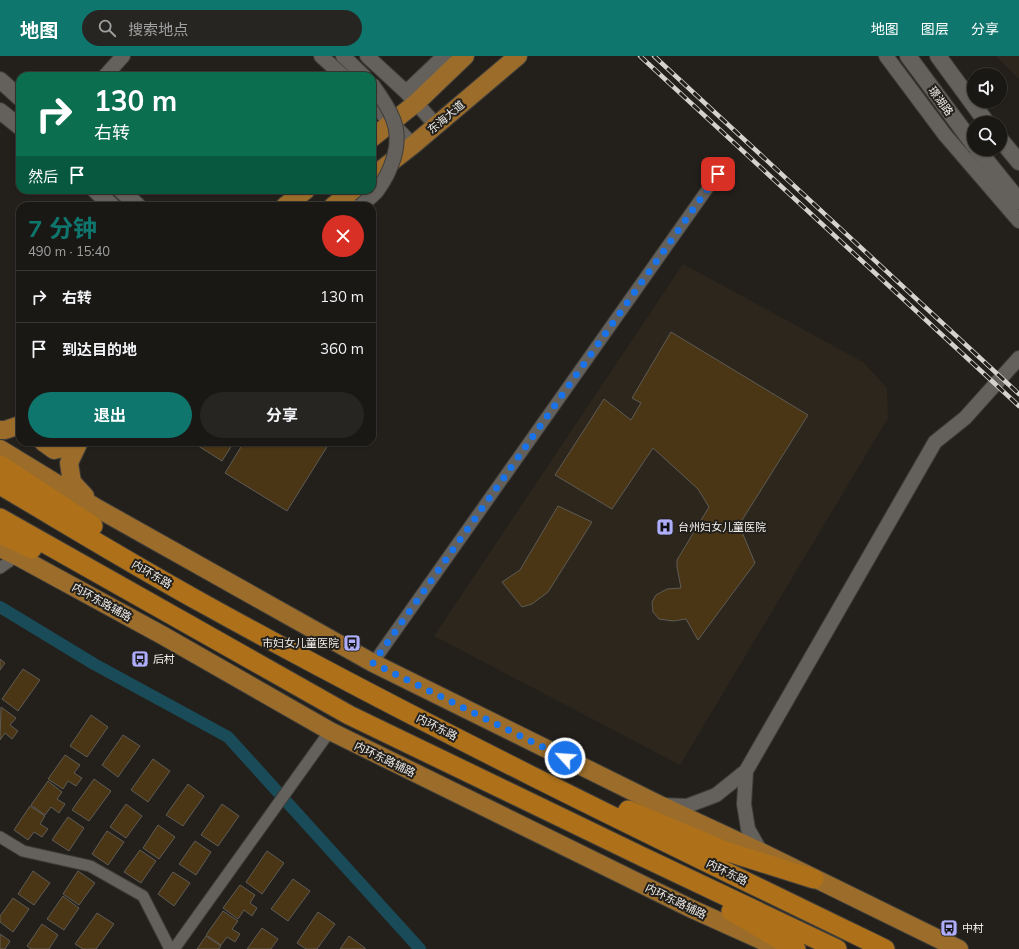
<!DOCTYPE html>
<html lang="zh">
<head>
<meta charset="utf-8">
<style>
  :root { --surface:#1a1815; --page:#272522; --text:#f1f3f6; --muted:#9fa0a0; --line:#383734; --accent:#0f766e }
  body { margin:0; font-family:Mulish,"Noto Sans SC",sans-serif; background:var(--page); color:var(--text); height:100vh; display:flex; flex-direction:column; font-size:15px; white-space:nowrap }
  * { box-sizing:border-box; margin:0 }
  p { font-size:13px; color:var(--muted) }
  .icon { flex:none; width:22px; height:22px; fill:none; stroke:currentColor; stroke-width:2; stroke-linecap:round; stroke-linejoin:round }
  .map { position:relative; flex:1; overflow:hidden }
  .drawer { position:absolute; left:16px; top:146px; width:360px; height:244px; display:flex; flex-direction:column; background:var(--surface); border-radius:12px; box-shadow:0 1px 3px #0004,0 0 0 1px var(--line) }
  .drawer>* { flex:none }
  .hud { position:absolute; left:16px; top:16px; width:360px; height:122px; border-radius:12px; box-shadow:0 1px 3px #0004,0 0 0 1px var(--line); background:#0b6e4f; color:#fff; overflow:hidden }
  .tools { position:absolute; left:967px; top:12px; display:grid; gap:8px }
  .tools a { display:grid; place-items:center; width:40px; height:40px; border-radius:50%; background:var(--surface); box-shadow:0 1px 3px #0004,0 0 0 1px var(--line); font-size:20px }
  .pin { position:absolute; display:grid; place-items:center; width:34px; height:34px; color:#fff; margin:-17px; border-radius:8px; box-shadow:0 2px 6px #0006 }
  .me { position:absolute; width:44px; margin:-22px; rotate:296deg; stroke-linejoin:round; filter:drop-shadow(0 0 3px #0008) }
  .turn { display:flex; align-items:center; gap:14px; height:84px; padding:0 12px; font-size:18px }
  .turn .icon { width:52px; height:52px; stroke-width:2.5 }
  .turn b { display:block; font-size:28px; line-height:34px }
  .then { display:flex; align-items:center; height:38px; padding:0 12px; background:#0003; gap:8px; font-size:15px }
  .round { display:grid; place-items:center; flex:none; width:42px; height:42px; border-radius:21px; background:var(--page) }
  .headline { display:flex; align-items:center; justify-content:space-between; height:68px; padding:0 12px }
  h1 { font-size:24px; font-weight:700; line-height:30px; color:var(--accent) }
  .primary-button { display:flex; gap:8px; margin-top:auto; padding:8px 12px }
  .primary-button a { flex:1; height:46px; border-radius:24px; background:var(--accent); color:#fff; font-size:16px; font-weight:700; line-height:46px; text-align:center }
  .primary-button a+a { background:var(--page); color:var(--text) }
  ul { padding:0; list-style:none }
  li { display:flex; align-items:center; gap:12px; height:52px; padding:0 12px; border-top:1px solid var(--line) }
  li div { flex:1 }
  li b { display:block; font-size:15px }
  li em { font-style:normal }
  header { display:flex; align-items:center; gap:24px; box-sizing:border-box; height:56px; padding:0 20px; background:var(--accent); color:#fff }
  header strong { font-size:19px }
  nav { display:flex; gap:22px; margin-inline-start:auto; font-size:14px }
  .search { width:280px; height:36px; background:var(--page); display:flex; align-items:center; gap:10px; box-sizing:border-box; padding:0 14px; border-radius:22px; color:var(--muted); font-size:15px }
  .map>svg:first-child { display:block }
  .built { fill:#2c261c }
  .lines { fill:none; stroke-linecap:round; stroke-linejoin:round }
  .canal { stroke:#1a4b58; stroke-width:12 }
  .building { fill:#4a3614; stroke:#5e5b56 }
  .minor-casing { stroke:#3f3d39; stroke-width:13 }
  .tertiary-casing { stroke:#3f3d39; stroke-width:16 }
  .secondary-casing { stroke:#3f3d39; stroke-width:18 }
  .primary-casing { stroke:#3f3d39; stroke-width:20 }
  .trunk-casing { stroke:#3f3d39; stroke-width:21 }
  .minor { stroke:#64615c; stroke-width:11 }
  .tertiary { stroke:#64615c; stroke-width:14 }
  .secondary { stroke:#64615c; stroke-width:16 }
  .primary { stroke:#9c6d2a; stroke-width:18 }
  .trunk { stroke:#ae711a; stroke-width:19 }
  .rail-casing { stroke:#d4d2cf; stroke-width:4.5 }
  .rail { stroke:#23201c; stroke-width:3; stroke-dasharray:9; stroke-linecap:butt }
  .tertiary-bridge-casing { stroke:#3f3d39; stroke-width:16; stroke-linecap:butt }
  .tertiary-bridge { stroke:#64615c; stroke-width:14 }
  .route { stroke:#1a73e8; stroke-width:7; stroke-dasharray:0 12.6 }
  .labels { text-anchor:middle; stroke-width:4; stroke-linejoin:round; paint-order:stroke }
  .street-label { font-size:11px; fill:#f2f0ed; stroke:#23201c }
  .poi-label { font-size:11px; fill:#f2f0ed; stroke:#23201c; text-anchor:start }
</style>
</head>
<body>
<header>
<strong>地图</strong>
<div class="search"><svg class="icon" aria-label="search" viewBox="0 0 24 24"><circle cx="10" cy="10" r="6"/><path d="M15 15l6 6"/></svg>搜索地点</div>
<nav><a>地图</a><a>图层</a><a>分享</a></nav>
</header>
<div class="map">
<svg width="1019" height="893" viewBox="0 0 1019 893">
  <rect width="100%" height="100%" fill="#23201c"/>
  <!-- built -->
  <path class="built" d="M996 0H1019V23Z
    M683 208 863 306 887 332 888 362 680 709 434 580Z"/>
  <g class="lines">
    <!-- canal -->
    <path class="canal" d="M0 551 94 608 228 681 420 893"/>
  </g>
  <!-- building -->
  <path class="building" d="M671 276 808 359 739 469 755 507 698 584 686 563 673 565 659 563 653 556 652 546 656 539 667 533 681 532 677 511V504L709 451 698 433 653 392 612 453 555 419 604 343 631 364 641 347 632 342Z
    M192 386H234L222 405Z
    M244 386H330L287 455 225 417Z
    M558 450 592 466 548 536 532 548 522 551 502 526 520 514Z
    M0 603 5 607 0 614Z
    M23 613 40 624 18 655 2 643Z
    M1 651 16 662 10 669 18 675 12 683 5 677 0 684Z
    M91 659 108 671 87 701 70 690Z
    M123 679 140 690 118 721 102 709Z
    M65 699 80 709 74 717 82 722 76 730 68 725 63 733 48 723Z
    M153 703 170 715 148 746 131 734Z
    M94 723 111 735 89 765 72 754Z
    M48 725 62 736 57 743 65 748 59 757 51 751 45 759 31 749Z
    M188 728 204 740 183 770 166 759Z
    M126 748 142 760 126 782 110 771Z
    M222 748 239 760 218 790 201 779Z
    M30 750 45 760 40 768 48 773 42 781 34 776 28 784 14 774Z
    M68 761 84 772 69 795 52 784Z
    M158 769 175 781 159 803 143 792Z
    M107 775 124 786 108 809 92 798Z
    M195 785 211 796 196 819 179 808Z
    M140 794 156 805 141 827 124 816Z
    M267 795 284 807 262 838 246 826Z
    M33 815 50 827 34 849 18 838Z
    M78 815 95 827 79 849 63 838Z
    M173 816 190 827 174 850 158 838Z
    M293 823 310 835 288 865 271 853Z
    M240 829 255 839 250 847 257 852 252 860 244 854 238 863 223 852Z
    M63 840 79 852 64 874 47 863Z
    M13 842 29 853 13 876 0 866V860Z
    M223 855 238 865 232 873 240 878 235 886 227 881 221 889 206 879Z
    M318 856 335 868 317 893H306L297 887Z
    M97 857 114 868 96 893H83L75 888Z
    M42 868 58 879 49 893H31L27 890Z
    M262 872 278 883 271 893H247Z
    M0 878 10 885 5 893H0Z
    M206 880 221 890 219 893H197Z
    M349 880 365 892V893H340Z"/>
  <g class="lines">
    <!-- minor casing -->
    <g class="minor-casing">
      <path id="minor" d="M0 512 17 500
        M373 607 718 118
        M0 781 23 795 90 810 143 840 170 893
        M174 893 330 675"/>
    </g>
    <!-- tertiary casing -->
    <g class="tertiary-casing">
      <path id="tertiary" d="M321 0 343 20
        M343 0 364 20
        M367 0 406 36 436 69
        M886 0 945 79 1019 165
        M105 20 123 0
        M406 36 444 0
        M372 47 413 89
        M746 715 744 748 748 773 761 796
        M663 749 687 750 716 739 746 715 935 386 965 362 1019 302"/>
    </g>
    <!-- secondary casing -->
    <g class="secondary-casing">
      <path id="secondary" d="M908 0 974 89
        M938 0 987 67
        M0 24 20 42
        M0 55 20 71
        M1000 83 1019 106
        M977 93 1019 145
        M95 134 112 150
        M121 134 138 150"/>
    </g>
    <!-- primary casing -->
    <g class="primary-casing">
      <path id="primary" d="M372 82 416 47 465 0
        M372 121 413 89 518 0
        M285 150 306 134
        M333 150 354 134
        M0 374H5L20 369
        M43 386 54 394 77 389
        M79 386 69 407 72 426 85 440
        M0 393 95 451 373 607 660 749 761 796 959 893
        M0 492 17 500 162 579 330 675 692 853 781 893"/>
    </g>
    <!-- trunk casing -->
    <g class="trunk-casing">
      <path id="trunk" d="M0 409 93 470
        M0 429C68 469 135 510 204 548 426 671 656 782 885 893
        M0 462 349 659 641 800 837 893
        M0 478 32 493
        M628 754 725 795 814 823
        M731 855 796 893"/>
    </g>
    <!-- minor -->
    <use href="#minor" class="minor"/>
    <!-- tertiary -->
    <use href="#tertiary" class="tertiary"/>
    <!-- secondary -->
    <use href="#secondary" class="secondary"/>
    <!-- primary -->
    <use href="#primary" class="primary"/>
    <!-- trunk -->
    <use href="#trunk" class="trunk"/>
    <!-- rail casing -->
    <g class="rail-casing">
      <path id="rail" d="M640 0 1019 350
        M654 0 1019 338"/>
    </g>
    <!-- rail -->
    <use href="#rail" class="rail"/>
    <!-- tertiary-bridge casing -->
    <g class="tertiary-bridge-casing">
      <path id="tertiary-bridge" d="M360 150C366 145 372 141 377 135 391 116 403 87 393 63 388 50 380 39 372 28"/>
    </g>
    <!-- tertiary-bridge -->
    <use href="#tertiary-bridge" class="tertiary-bridge"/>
  </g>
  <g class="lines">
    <!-- route -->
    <path class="route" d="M565 702 373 607 718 118"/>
  </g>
  <!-- icons -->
  <defs>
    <g id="hospital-square" transform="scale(0.9)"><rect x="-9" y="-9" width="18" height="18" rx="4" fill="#aeaefa" stroke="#23201c"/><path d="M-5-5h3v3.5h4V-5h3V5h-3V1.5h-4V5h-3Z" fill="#111"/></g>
    <g id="bus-square" transform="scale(0.9)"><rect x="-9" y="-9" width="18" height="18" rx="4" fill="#aeaefa" stroke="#23201c"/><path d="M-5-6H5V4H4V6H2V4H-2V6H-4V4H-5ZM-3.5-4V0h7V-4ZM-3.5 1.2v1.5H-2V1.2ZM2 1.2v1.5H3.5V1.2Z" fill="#111"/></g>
  </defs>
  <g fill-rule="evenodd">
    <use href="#hospital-square" x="665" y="471"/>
    <use href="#bus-square" x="352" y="587"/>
    <use href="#bus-square" x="140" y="603"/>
    <use href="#bus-square" x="949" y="872"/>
  </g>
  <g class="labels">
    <!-- street labels -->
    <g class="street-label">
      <text transform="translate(941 45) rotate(54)" y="4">璟湖路</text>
      <text transform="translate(446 61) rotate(-40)" y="4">东海大道</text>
      <text transform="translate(152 518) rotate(30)" y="4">内环东路</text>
      <text transform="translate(102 546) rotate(29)" y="4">内环东路辅路</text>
      <text transform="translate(437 671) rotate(27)" y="4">内环东路</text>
      <text transform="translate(385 703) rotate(26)" y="4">内环东路辅路</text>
      <text transform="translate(727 816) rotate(26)" y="4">内环东路</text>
      <text transform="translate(676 845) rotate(26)" y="4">内环东路辅路</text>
    </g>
    <!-- poi labels -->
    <g class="poi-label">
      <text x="678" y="475">台州妇女儿童医院</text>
      <text x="339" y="591" text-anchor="end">市妇女儿童医院</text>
      <text x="153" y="607">后村</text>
      <text x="962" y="876">中村</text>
    </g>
  </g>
</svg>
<div class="tools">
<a><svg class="icon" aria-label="sound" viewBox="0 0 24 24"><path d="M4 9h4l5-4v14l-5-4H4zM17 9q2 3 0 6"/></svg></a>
<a><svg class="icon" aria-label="search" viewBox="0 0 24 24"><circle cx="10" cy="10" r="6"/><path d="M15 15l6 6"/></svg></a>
</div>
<div class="pin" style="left:718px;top:118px;background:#d93025"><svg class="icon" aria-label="arrive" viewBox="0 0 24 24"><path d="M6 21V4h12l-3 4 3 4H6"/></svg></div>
<svg class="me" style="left:565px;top:702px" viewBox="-20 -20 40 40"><circle r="17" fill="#1a73e8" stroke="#fff" stroke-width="3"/><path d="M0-11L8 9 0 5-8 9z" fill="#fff"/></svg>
<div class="hud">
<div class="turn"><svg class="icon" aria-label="right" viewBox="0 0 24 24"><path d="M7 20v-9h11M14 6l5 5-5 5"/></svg><div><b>130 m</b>右转</div></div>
<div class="then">然后<svg class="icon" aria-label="arrive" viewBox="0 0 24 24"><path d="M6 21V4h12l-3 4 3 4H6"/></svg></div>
</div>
<section class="drawer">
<div class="headline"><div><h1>7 分钟</h1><p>490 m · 15:40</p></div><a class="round" style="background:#d93025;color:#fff"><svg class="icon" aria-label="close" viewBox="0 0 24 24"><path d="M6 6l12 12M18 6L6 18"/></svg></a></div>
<ul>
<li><svg class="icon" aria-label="right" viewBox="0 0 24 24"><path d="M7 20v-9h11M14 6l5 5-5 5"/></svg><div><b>右转</b></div><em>130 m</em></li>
<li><svg class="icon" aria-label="arrive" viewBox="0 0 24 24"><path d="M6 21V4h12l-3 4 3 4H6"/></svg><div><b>到达目的地</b></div><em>360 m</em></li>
</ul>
<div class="primary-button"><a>退出</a><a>分享</a></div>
</section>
</div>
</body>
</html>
